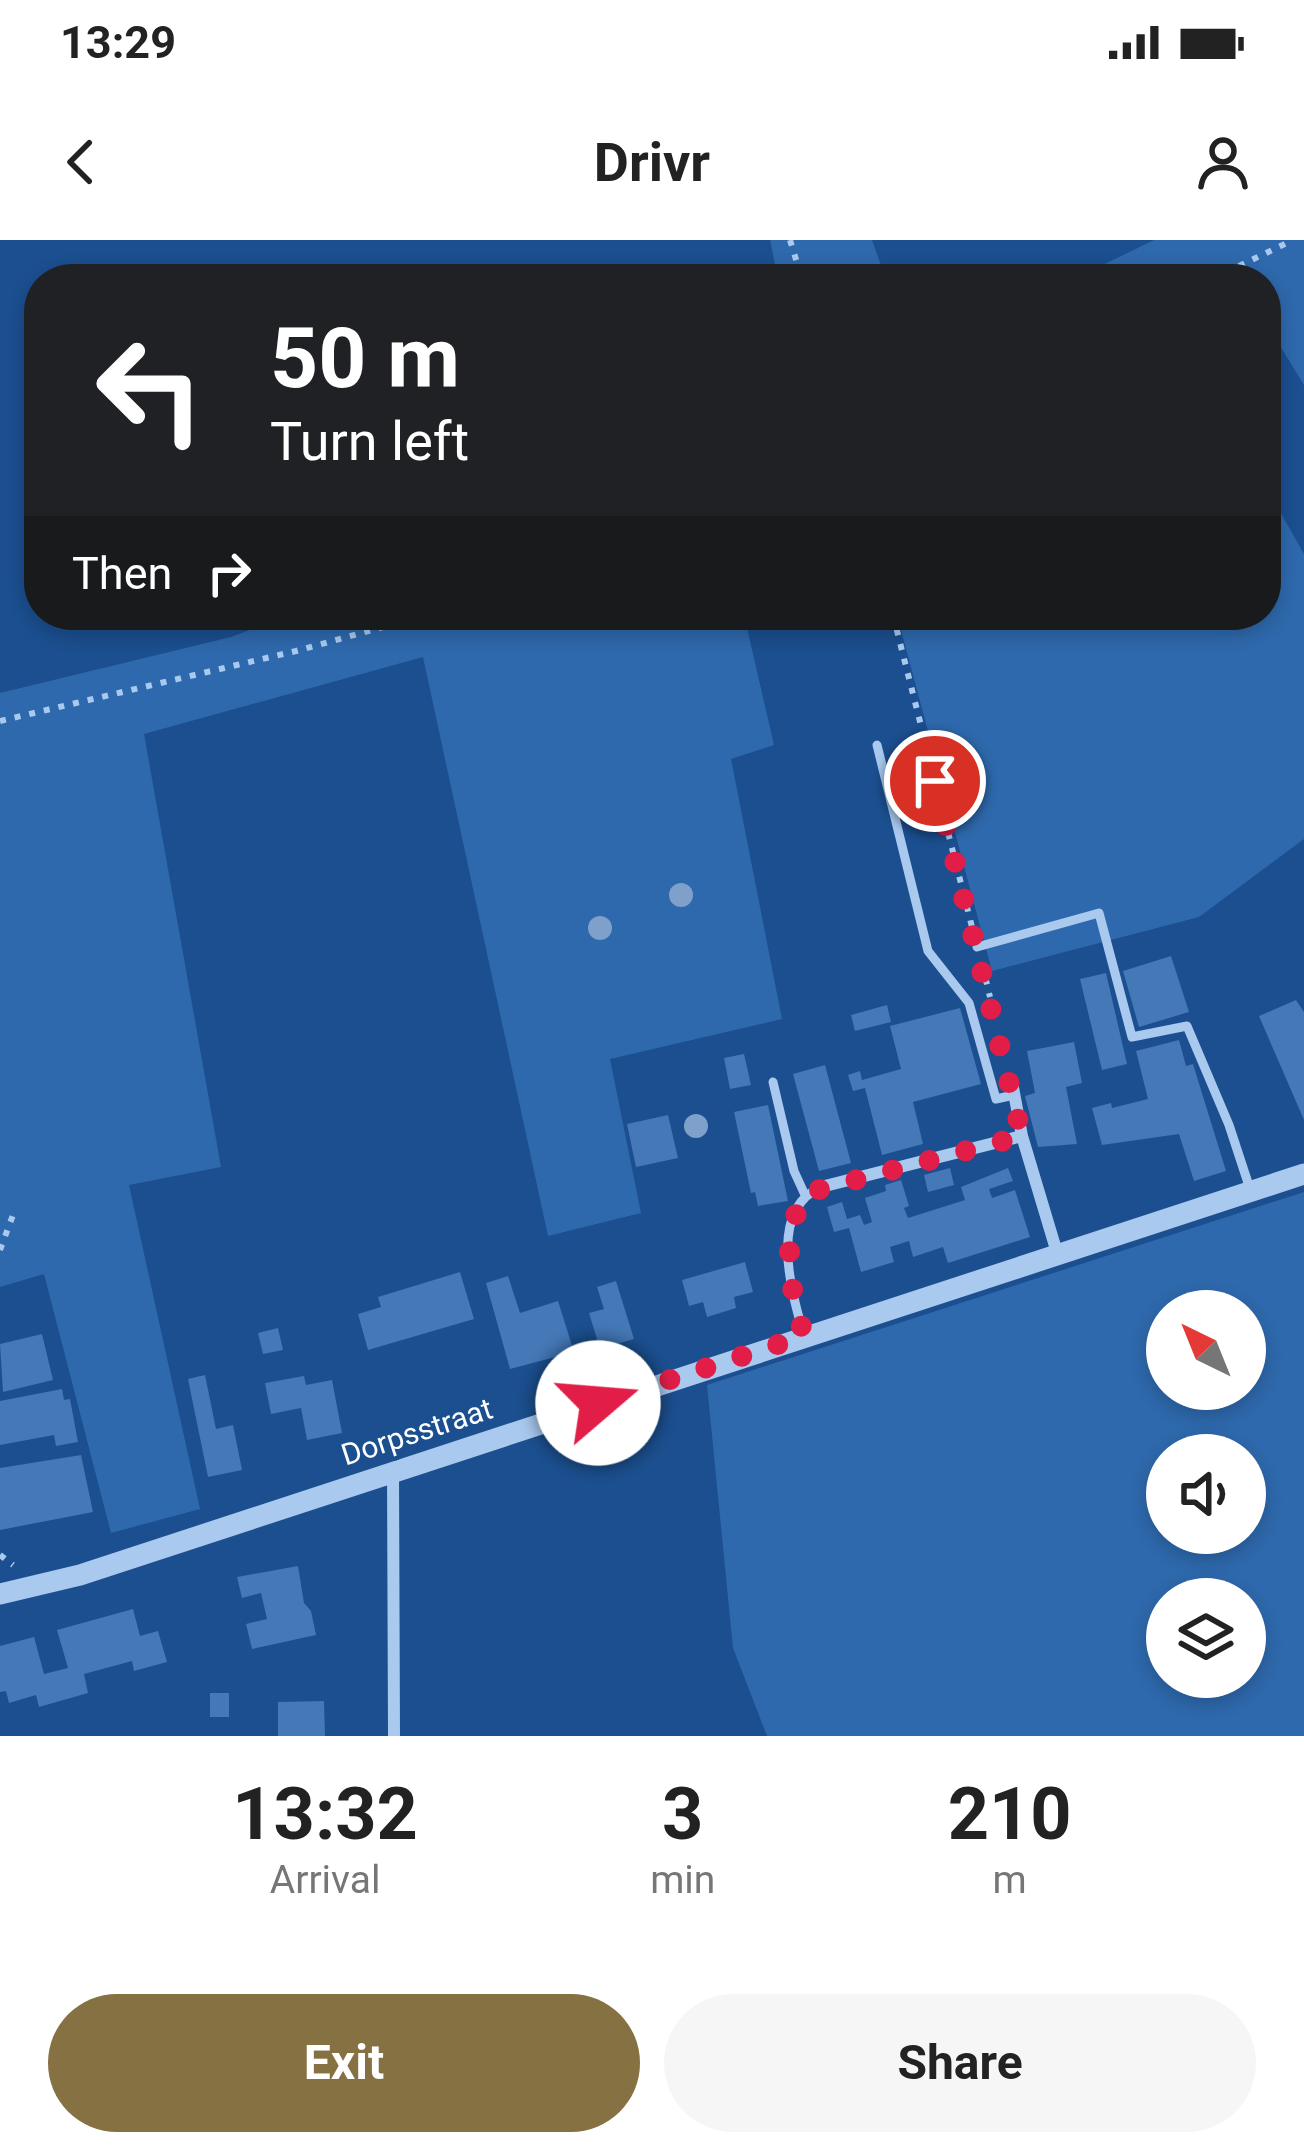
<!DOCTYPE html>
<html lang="en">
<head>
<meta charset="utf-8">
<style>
  :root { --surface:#fff; --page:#f6f6f6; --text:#222; --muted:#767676; --accent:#857141 }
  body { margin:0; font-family:Roboto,sans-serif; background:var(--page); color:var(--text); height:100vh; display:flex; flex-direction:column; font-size:45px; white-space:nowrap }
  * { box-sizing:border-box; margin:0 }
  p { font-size:39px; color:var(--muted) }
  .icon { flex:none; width:66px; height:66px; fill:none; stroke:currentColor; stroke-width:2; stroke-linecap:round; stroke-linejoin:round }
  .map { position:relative; height:1496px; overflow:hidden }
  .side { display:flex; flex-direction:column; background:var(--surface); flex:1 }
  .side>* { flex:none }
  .top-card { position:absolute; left:24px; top:24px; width:1257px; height:366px; border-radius:48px; box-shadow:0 6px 18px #0003; background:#202124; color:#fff; overflow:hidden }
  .needle { width:78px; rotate:317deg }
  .tools { position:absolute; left:1146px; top:1050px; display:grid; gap:24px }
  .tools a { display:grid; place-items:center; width:120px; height:120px; border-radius:50%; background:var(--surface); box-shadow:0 6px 18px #0003; font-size:60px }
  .pin { position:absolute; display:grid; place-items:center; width:102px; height:102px; color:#fff; margin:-51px; border:6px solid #fff; border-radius:50%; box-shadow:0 3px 12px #0007 }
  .me { position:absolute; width:132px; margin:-66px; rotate:72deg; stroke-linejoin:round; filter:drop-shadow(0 0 9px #0008) }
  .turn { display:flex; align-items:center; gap:42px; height:252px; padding:0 48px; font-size:54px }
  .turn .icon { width:156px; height:156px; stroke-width:2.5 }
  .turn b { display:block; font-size:84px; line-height:102px }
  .then { display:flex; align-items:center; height:114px; padding:0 48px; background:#0003; gap:24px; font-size:45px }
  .eta { display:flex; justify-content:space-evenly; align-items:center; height:204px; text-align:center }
  .eta b { font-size:72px; font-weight:700; line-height:84px }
  .cta { display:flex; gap:24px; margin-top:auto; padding:24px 48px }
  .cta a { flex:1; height:138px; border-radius:72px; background:var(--accent); color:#fff; font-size:48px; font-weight:700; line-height:138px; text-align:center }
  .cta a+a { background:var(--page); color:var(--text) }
  .status { display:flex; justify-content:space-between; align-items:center; height:84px; padding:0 60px; background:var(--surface); direction:ltr }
  .status svg { height:33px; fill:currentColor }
  header { display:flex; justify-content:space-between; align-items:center; height:156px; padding:0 48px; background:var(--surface); font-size:54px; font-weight:700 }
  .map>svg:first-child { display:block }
  .green { fill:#2e69ad; fill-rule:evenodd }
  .building { fill:#4478b7 }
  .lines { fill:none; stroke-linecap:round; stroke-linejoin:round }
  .path { stroke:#a9c9ee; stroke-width:6; stroke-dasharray:6 9; stroke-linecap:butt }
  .service { stroke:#a9c9ee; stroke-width:9 }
  .minor { stroke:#a9c9ee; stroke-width:12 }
  .tertiary { stroke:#a9c9ee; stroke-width:21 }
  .tree { fill:#7ea0ca }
  .route { stroke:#e11d48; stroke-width:21; stroke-dasharray:0 37.8 }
  .labels { text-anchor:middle; stroke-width:9; stroke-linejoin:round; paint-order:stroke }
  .street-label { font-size:30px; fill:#fff; stroke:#1b4f8f }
</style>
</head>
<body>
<div class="status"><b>13:29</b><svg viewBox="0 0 49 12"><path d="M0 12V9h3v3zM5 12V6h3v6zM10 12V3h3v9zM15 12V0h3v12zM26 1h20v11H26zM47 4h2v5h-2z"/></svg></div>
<header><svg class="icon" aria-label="back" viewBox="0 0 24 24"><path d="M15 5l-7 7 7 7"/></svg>Drivr<svg class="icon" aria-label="person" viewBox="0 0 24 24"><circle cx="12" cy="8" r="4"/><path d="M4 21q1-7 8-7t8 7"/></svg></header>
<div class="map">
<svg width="1304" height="1496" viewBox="0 0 1304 1496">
  <rect width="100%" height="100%" fill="#1b4f8f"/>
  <!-- green -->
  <path class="green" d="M770 0H872L886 39H778Z
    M1154 0H1304V145L1266 83V39H1074Z
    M1266 247 1304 314V599L1199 677 992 731 897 375H1266Z
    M289 375H744L774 505 731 519 782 779 610 819 641 973 548 996 423 417 144 494 221 927 129 945 200 1269 111 1293 44 1034 0 1047V453L231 397Z
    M1304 952V1496H767L733 1408 707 1145ZM1167 1071H1245V1149H1167ZM1167 1215H1245V1293H1167ZM1167 1359H1245V1437H1167Z"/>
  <!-- building -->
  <path class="building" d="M1171 716 1189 772 1139 787 1123 731Z
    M1106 733 1127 824 1102 830 1080 739Z
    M1296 760 1304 772V880L1259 776Z
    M887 765 891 782 855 791 851 775Z
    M960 768 981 844 913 862 923 904 882 915 865 848 853 851 848 835 860 831 862 840 901 829 890 786Z
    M1179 800 1186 826 1193 824 1226 931 1194 941 1179 894 1102 905 1092 868 1111 863 1112 868 1148 859 1136 811Z
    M1074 802 1082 843 1066 847 1077 904 1038 907 1025 856 1035 853 1027 811Z
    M744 814 751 845 730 849 724 818Z
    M825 825 851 923 819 931 793 834Z
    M768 865 788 961 758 966 755 952 751 953 734 872Z
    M668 875 678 918 636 927 627 884Z
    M950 928 954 945 928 952 924 935Z
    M1008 928 1013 941 989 949 992 958 1015 950 1030 997 948 1023 943 1007 913 1017 909 1001 890 1007 894 1022 861 1032 849 988 834 992 827 967 842 962 847 979 860 975 864 985 872 982 865 958 886 951 885 945 901 940 909 966 904 968 908 978 965 960 961 947Z
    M745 1022 753 1052 734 1057 736 1068 707 1077 703 1062 689 1066 682 1040Z
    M460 1032 474 1079 368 1110 358 1074 381 1067 378 1057Z
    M508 1036 520 1073 558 1061 574 1112 510 1129 486 1043Z
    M616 1041 634 1099 600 1109 589 1073 604 1069 597 1047Z
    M278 1088 283 1110 263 1114 258 1093Z
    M42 1094 53 1140 3 1152 0 1104Z
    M205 1135 216 1189 233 1185 242 1230 208 1237 188 1139Z
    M304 1136 306 1145 332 1140 342 1193 307 1200 301 1168 271 1174 265 1143Z
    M62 1149 64 1160 70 1159 78 1202 56 1206 54 1195 0 1205V1161Z
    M81 1215 93 1272 0 1290V1228Z
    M298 1326 304 1363 311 1371 316 1395 252 1409 246 1384 267 1379 261 1353 242 1358 237 1337Z
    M133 1369 140 1396 158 1391 167 1422 134 1431 132 1421 84 1434 88 1453 39 1467 36 1455 9 1463 6 1451 0 1452V1406L34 1397 44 1434 68 1428 57 1390Z
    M210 1453H229V1477H210Z
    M324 1461 325 1496H278V1462Z"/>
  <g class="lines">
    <!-- path -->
    <path class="path" d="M790 0 802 39
      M1212 39 1293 0
      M893 375 972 687
      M0 481 296 411 427 375
      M982 724 990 757
      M0 1010 13 975
      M0 1315 13 1325"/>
    <!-- service -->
    <path class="service" d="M877 505 928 711 969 763 996 859 1014 855
      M977 707 1099 673 1132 797 1187 786 1229 885 1251 952
      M773 842 794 931 805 955
      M804 1096C792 1053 767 970 821 947"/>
    <!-- minor -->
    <path class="minor" d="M1012 842 1022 896 1058 1016
      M821 947 1022 896
      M393 1231 394 1496"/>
    <!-- tertiary -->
    <path class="tertiary" d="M0 1354 80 1335 1304 934"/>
  </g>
  <!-- trees -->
  <g class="tree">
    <circle cx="681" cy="655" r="12"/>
    <circle cx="600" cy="688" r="12"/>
    <circle cx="696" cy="886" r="12"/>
  </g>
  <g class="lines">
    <!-- route -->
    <path class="route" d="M598 1163 804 1096C790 1047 779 999 806 953L1022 896 935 541"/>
  </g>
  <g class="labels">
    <!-- street labels -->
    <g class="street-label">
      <text transform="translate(417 1192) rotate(-18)" y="10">Dorpsstraat</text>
    </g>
  </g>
</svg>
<div class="tools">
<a><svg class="needle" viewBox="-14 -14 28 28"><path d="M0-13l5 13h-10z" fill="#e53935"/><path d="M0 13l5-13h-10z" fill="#767676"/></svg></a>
<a><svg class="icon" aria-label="sound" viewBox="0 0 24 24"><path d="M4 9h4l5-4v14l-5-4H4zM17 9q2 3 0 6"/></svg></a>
<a><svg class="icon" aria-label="layers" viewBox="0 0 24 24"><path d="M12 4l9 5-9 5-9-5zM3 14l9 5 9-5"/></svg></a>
</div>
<div class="pin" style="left:935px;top:541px;background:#d93025"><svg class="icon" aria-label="arrive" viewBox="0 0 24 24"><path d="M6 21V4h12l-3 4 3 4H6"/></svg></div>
<svg class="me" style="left:598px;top:1163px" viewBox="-20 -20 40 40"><circle r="19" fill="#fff"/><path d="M0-13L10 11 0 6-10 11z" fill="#e11d48"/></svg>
<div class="top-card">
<div class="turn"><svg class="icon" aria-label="left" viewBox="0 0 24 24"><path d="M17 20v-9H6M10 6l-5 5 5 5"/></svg><div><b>50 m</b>Turn left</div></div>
<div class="then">Then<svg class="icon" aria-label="right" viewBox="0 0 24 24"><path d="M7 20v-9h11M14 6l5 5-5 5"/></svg></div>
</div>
</div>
<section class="side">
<div class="eta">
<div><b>13:32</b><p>Arrival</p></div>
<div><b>3</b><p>min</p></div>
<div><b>210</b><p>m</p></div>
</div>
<div class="cta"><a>Exit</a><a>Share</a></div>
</section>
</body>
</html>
